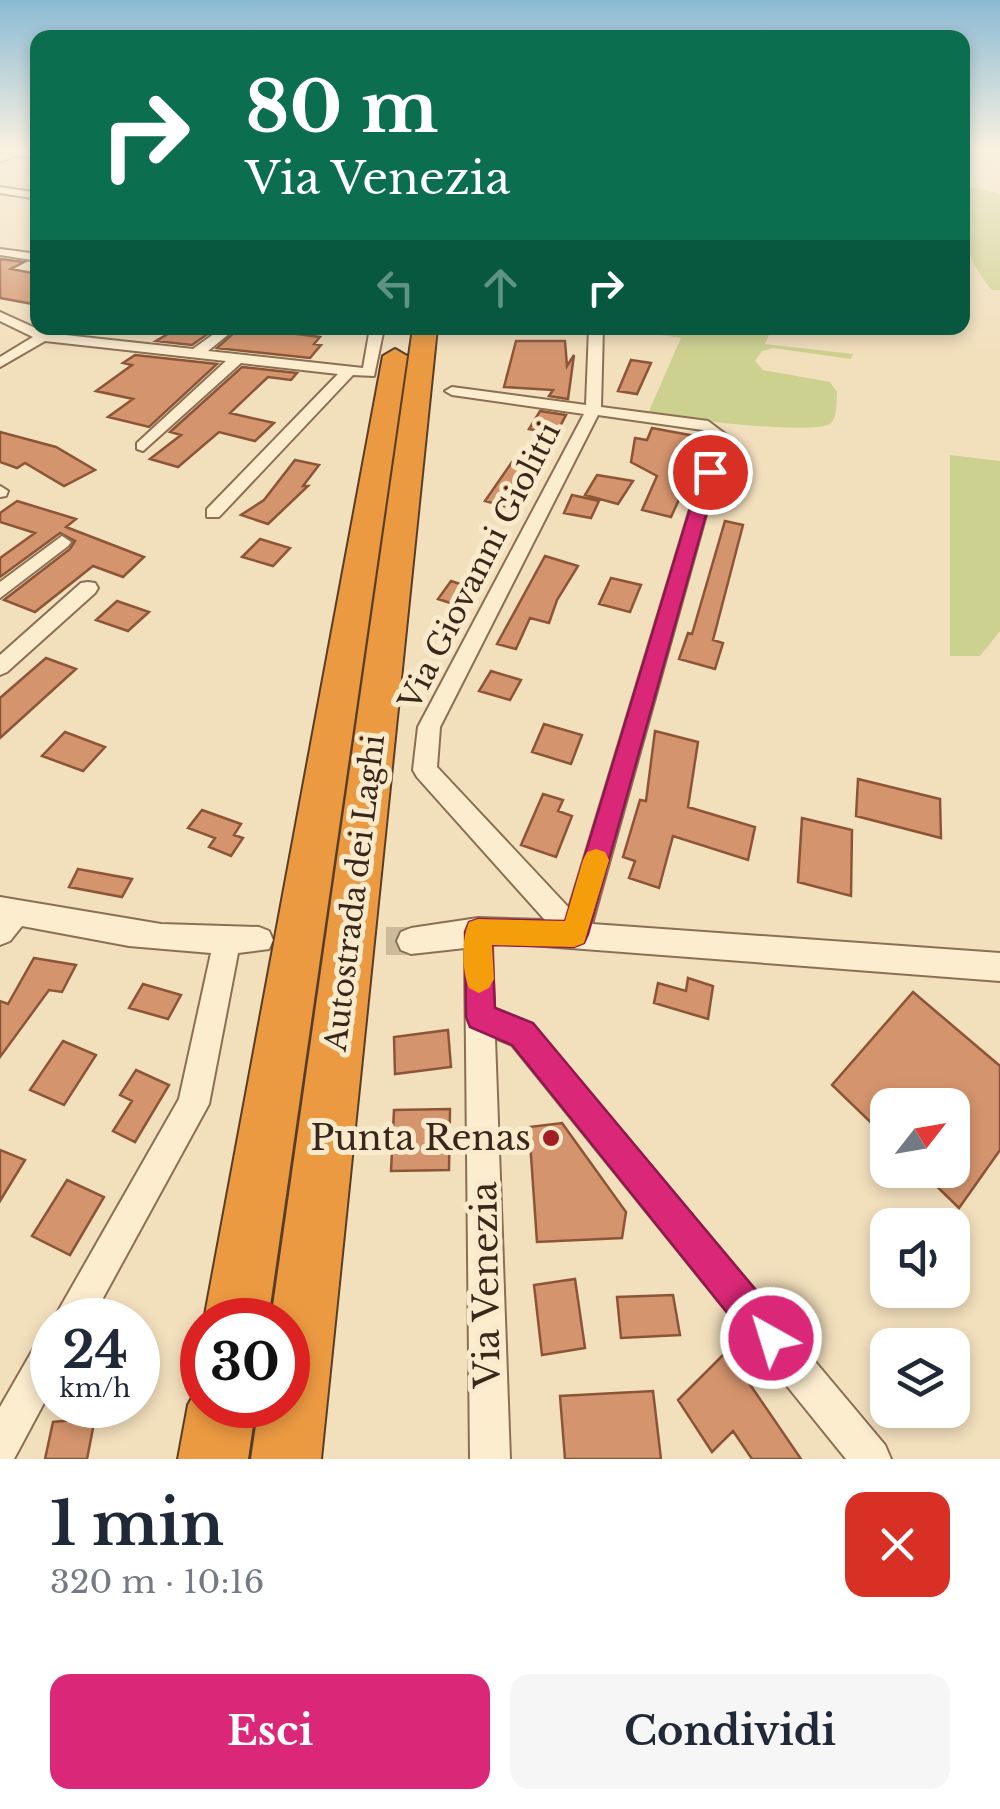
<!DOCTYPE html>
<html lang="it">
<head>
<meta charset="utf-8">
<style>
  :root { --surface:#fff; --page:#f6f6f7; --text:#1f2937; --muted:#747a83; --accent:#db2777 }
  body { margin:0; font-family:"Libre Baskerville",serif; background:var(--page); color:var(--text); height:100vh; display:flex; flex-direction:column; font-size:38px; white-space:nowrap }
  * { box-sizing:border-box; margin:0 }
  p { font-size:32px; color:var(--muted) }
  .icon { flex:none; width:55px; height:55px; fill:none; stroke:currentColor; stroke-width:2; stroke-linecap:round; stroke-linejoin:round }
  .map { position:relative; height:1459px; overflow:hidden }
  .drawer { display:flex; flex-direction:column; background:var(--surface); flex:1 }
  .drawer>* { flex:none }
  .banner { position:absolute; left:30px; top:30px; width:940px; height:305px; border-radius:20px; box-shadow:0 5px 15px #0003; background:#0b6e4f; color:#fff; overflow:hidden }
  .needle { width:65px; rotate:59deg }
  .buttons { position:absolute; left:870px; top:1088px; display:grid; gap:20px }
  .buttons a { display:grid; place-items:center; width:100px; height:100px; border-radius:20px; background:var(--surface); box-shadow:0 5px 15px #0003; font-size:50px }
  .speed { position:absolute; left:30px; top:1298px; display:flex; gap:20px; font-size:50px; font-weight:700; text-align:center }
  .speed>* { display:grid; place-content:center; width:130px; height:130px; border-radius:50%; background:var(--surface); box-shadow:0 5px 15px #0003; line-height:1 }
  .speed small { font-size:25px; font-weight:400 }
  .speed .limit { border:15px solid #d22; background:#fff; color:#111 }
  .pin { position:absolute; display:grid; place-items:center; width:85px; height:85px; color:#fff; margin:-42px; border:5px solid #fff; border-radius:50%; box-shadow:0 2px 10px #0007 }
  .me { position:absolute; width:110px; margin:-55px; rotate:321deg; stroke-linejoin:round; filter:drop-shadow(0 0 8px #0008) }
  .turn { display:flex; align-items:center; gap:35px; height:210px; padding:0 50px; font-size:45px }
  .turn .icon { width:130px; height:130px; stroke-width:2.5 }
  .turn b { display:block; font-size:70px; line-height:85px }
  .lanes { display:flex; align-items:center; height:95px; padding:0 50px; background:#0003; justify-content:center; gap:50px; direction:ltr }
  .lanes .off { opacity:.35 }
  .round { display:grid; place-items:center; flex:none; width:105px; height:105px; border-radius:20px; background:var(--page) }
  .summary { display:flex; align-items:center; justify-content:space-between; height:170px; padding:0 50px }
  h1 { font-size:60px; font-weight:700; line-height:75px }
  .action { display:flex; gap:20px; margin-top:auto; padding:20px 50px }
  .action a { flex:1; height:115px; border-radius:20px; background:var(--accent); color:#fff; font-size:40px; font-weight:700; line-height:115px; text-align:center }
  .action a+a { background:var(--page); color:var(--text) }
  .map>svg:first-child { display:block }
  .green { fill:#ccd18f }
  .building { fill:#d4946d; stroke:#8c5537; stroke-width:2.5 }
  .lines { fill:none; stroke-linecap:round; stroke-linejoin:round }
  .minor-tunnel { stroke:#cdba9c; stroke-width:28; stroke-dasharray:28 14; stroke-linecap:butt }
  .minor-casing { stroke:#8b6f54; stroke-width:4 }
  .tertiary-casing { stroke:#8b6f54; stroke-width:3 }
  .motorway-casing { stroke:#583d29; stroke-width:4 }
  .minor { fill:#fcedcf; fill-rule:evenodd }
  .tertiary { fill:#fcedcf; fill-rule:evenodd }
  .motorway { fill:#ec9a42; fill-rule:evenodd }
  .route { fill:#db2777; stroke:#8e194d; stroke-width:2.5 }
  .slow { fill:#f59e0b }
  .poi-dot { fill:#a01e24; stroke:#f9eacc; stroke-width:4 }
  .labels { text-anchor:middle; stroke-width:10; stroke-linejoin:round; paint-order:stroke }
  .street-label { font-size:30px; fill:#38271a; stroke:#f9eacc }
  .near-poi-label { font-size:35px; fill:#38271a; stroke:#f9eacc; text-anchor:end }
  .near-street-label { font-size:35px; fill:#38271a; stroke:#f9eacc }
</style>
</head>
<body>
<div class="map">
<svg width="1000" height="1459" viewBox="0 0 1000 1459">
  <rect width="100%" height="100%" fill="#f2dfbc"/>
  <!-- green -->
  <path class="green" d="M962 185 1000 194V290H992C963 258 962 225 962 185Z
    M614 328H772L765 344 853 354 851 359 773 348 762 351 755 361 763 370 830 382 837 392C836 401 838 416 831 423 817 436 672 419 649 411L681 338Z
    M950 455 1000 461V631L980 656H950Z"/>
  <!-- building -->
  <path class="building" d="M0 259 24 262 11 269 38 274V305L0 298Z
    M178 328H216L192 345 156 341Z
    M239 328H279L274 331 320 337 314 344 321 345 310 358 217 348Z
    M516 341H565L567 366 574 355 568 399 549 396 553 390 504 387Z
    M135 355 217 364 149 427 108 417 133 399 96 391 132 365 123 363Z
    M631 360 651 363 637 394 618 391Z
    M242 367 297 373 291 380 268 377 230 413 274 423 255 441 219 432 178 467 150 459 181 435 170 432Z
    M540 411 566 415 556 434 529 429Z
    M652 428 695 436 683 464 694 467 671 517 642 510 657 476 631 462 635 438 647 440Z
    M0 432 56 447 95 470 64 486 25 463 17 468 0 462Z
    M295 460 319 465 303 486H308L268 524 241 515 264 500Z
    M512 462 538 466 530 484 511 508 485 501Z
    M597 475 633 481 618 504 585 495Z
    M572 495 599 501 591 518 564 513Z
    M17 501 76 519 66 527 144 557 123 577 93 566 35 612 4 600 70 549 75 541 60 533 0 577V558L35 533 0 522V513Z
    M725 521 743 525 713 640 723 643 715 669 679 659 688 633 692 634Z
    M260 539 290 548 273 566 242 557Z
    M545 556 578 566 557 600 549 623 530 618 516 649 497 644Z
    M611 578 641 585 630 612 599 604Z
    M451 581 478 590 466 608 438 599Z
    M117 601 149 612 128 631 96 620Z
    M46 658 76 669 0 738V698Z
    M491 671 521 680 510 700 479 691Z
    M544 724 582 735 571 764 532 752Z
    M655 731 698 742 688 807 755 827 748 860 673 836 659 888 629 878 635 861 623 857 640 800 646 801Z
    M65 732 105 747 83 771 42 756Z
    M858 779 940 799 941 838 856 816Z
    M543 794 563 800 558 811 572 816 556 857 521 845Z
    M202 810 241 824 234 835 243 838 231 856 209 847 215 838 188 828Z
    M802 818 852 830 851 896 798 882Z
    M78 869 132 879 122 897 69 887Z
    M34 958 76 965 62 992 49 990 0 1057V1001L8 1004Z
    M688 978 713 986 708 1019 654 1003 658 983 686 991Z
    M143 984 181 995 168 1019 129 1008Z
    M913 992 1000 1066V1150L959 1208 920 1170H952V1105H888V1139L832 1085Z
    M448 1030 451 1067 395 1074 394 1037Z
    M63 1041 96 1055 64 1105 30 1090Z
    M136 1070 169 1085 135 1142 113 1131 132 1101 120 1095Z
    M450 1109 449 1170 391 1171 394 1110Z
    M562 1123 626 1212 622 1238 537 1242 529 1127Z
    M0 1150 25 1160 0 1201Z
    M67 1180 104 1197 70 1255 32 1236Z
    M575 1279 585 1348 542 1355 534 1285Z
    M673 1295 680 1335 621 1338 617 1297Z
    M727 1351 801 1459H752L733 1431 712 1452 678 1400Z
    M653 1391 661 1459H565L560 1396Z
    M95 1418 87 1459H45L53 1422Z"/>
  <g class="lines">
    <!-- minor-tunnel -->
    <path class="minor-tunnel" d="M344 941H411"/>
    <!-- minor casing -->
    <g class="minor-casing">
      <path id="minor" d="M19 150 38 152V158L16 155Z
        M0 187 38 193V199L0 193Z
        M0 249 38 254V261L0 255Z
        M0 312 42 331 58 328 56 334 193 349 222 328H236L208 351 363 368 370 328H384L374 376 353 375 219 517H207V509L338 374 241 363 143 451 137 449V443L226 361 45 341 0 367V357L33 337 0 321Z
        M589 328H603L601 407 708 421 728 436 592 924 1000 953V981L506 943 492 944 494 1008 532 1024 885 1445 891 1459H846L512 1045 495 1038 510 1459H470L465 948 411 954 401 950 397 941 401 932 411 928 478 918 545 920 417 777 413 770 418 727 584 414 452 395 445 391 452 387 586 405ZM598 415 703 430 712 437 569 908 437 767 440 727Z
        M0 486 8 491 6 496 0 497Z
        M62 536 71 542 68 546 0 598V582Z
        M88 582 95 583 98 588 95 593 7 672 0 675V655L81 583Z
        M0 897 161 924 259 927 269 931 273 940 269 949 238 953 209 1104 91 1320H53L179 1099 211 953 129 946 22 926 10 941 0 945Z
        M52 1334V1388L14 1459H0V1407L39 1339Z"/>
    </g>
    <!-- tertiary casing -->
    <g class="tertiary-casing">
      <path id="tertiary" d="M15 150H32L0 162V155Z"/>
    </g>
    <!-- motorway casing -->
    <g class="motorway-casing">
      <path id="motorway" d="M413 328H437L321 1459H251L259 1405H288V1320H271Z
        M395 349 407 356 268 1320H204L383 356Z
        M202 1379V1405H256L248 1459H178L188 1405Z"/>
    </g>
    <!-- minor -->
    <use href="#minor" class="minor"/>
    <!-- tertiary -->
    <use href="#tertiary" class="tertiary"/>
    <!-- motorway -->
    <use href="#motorway" class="motorway"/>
  </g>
  <!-- sky -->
  <linearGradient id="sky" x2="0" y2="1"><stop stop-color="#8bbad4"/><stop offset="0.42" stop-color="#f9f1e1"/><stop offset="1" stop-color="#f9f1e1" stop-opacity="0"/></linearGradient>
  <rect width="1000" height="355" fill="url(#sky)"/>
  <!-- route -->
  <path class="route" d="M710 467 718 472 588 934 584 943 574 947 492 945 495 1008 533 1023 784 1324 790 1338 784 1351 771 1356 758 1351 512 1045 470 1027 466 1017 465 932 469 922 478 919 565 921 701 472Z"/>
  <!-- slow -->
  <path class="slow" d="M596 849 605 852 609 860 584 943 574 947 492 945 494 979 489 988 479 993 469 988C462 971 461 940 469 922L478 919 565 921 583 860 587 852Z"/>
  <!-- markers -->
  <circle class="poi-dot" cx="551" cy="1138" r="10"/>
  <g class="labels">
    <!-- street labels -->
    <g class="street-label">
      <text transform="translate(480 566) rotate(-63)" y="10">Via Giovanni Giolitti</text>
      <text transform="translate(355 893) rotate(-83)" y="10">Autostrada dei Laghi</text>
    </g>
    <!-- near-poi labels -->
    <g class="near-poi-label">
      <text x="531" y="1150">Punta Renas</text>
    </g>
    <!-- near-street labels -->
    <g class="near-street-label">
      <text transform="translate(486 1285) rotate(-91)" y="12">Via Venezia</text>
    </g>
  </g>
</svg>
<div class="buttons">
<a><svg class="needle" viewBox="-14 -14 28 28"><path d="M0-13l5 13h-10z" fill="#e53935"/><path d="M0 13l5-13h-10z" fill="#747a83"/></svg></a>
<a><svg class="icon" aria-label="sound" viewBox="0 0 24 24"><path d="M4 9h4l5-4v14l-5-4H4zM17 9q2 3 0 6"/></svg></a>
<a><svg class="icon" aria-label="layers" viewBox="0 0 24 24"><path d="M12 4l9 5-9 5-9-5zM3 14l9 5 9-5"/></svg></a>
</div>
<div class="speed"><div>24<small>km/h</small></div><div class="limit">30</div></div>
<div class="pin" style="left:710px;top:472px;background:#d93025"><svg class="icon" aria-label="arrive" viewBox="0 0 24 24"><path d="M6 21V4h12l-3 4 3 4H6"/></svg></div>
<svg class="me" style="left:771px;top:1338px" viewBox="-20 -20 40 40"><circle r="17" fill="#db2777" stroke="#fff" stroke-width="3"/><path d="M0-11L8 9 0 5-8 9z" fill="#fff"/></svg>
<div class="banner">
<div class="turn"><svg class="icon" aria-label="right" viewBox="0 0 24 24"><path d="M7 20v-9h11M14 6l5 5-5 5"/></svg><div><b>80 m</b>Via Venezia</div></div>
<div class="lanes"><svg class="icon off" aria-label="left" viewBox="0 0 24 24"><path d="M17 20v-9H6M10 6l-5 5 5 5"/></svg><svg class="icon off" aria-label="ahead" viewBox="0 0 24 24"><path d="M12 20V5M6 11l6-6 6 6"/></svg><svg class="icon" aria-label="right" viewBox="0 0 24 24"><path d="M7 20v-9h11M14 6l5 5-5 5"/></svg></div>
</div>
</div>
<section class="drawer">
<div class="summary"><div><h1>1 min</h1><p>320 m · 10:16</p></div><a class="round" style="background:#d93025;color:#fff"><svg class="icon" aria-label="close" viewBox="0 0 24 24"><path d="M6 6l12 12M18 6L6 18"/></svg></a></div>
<div class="action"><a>Esci</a><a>Condividi</a></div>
</section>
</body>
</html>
